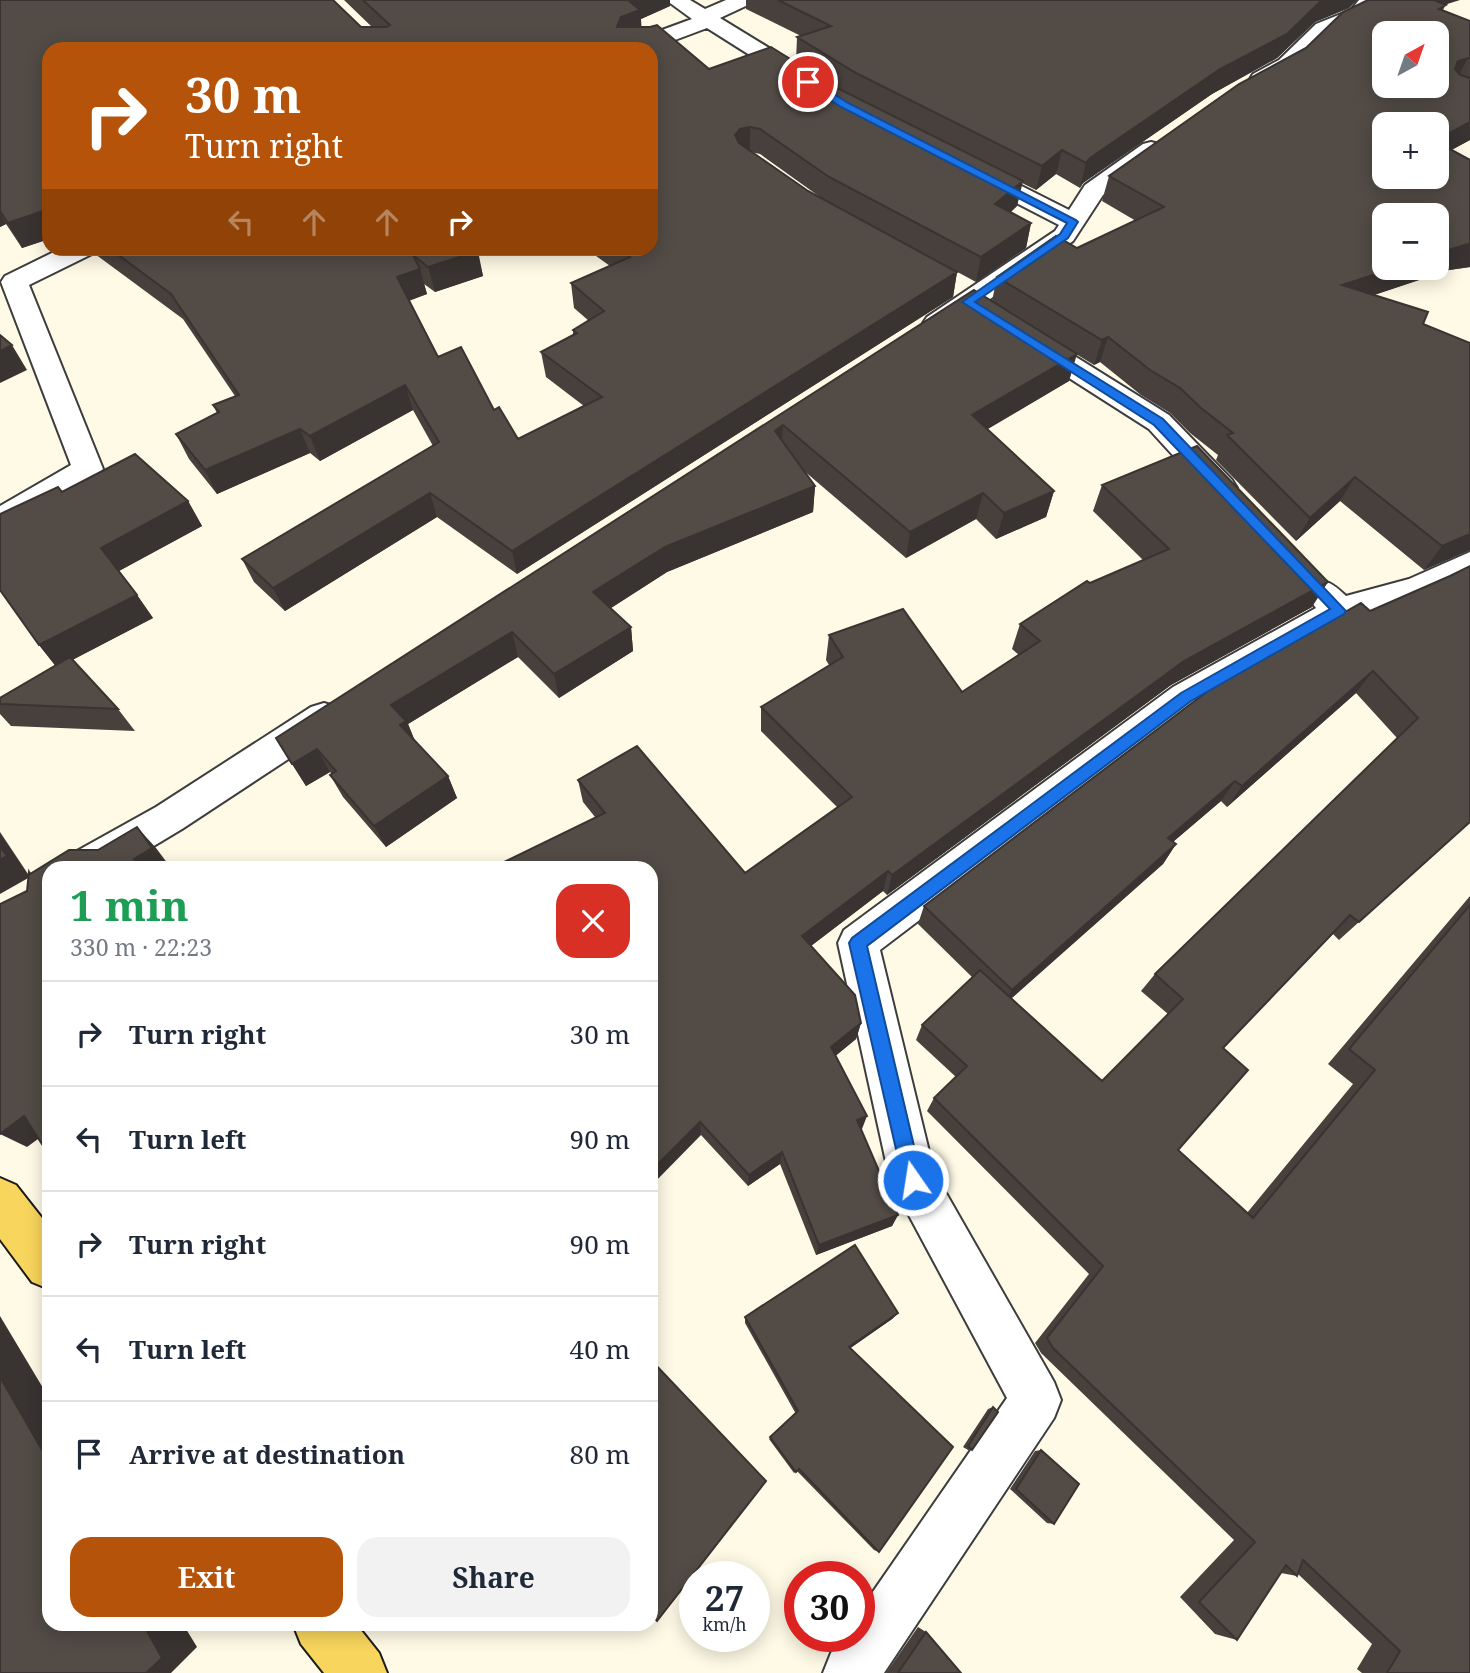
<!DOCTYPE html>
<html lang="en">
<head>
<meta charset="utf-8">
<style>
  :root { --surface:#fff; --page:#f2f2f3; --text:#1f2937; --muted:#747a83; --line:#e0e1e3; --accent:#b45309 }
  body { margin:0; font-family:"Noto Serif",serif; background:var(--page); color:var(--text); height:100vh; display:flex; flex-direction:column; font-size:26px; white-space:nowrap }
  * { box-sizing:border-box; margin:0 }
  p { font-size:23px; color:var(--muted) }
  .icon { flex:none; width:38px; height:38px; fill:none; stroke:currentColor; stroke-width:2; stroke-linecap:round; stroke-linejoin:round }
  .map { position:relative; flex:1; overflow:hidden }
  .sheet { position:absolute; left:42px; top:861px; width:616px; height:770px; display:flex; flex-direction:column; background:var(--surface); border-radius:21px; box-shadow:0 4px 18px #0003 }
  .sheet>* { flex:none }
  .top-card { position:absolute; left:42px; top:42px; width:616px; height:214px; border-radius:21px; box-shadow:0 4px 18px #0003; background:#b45309; color:#fff; overflow:hidden }
  .needle { width:46px; rotate:40deg }
  .fabs { position:absolute; left:1372px; top:21px; display:grid; gap:14px }
  .fabs a { display:grid; place-items:center; width:77px; height:77px; border-radius:14px; background:var(--surface); box-shadow:0 4px 18px #0003; font-size:35px }
  .speed { position:absolute; left:679px; top:1561px; display:flex; gap:14px; font-size:35px; font-weight:700; text-align:center }
  .speed>* { display:grid; place-content:center; width:91px; height:91px; border-radius:50%; background:var(--surface); box-shadow:0 4px 18px #0003; line-height:1 }
  .speed small { font-size:18px; font-weight:400 }
  .speed .limit { border:10px solid #d22; background:#fff; color:#111 }
  .pin { position:absolute; display:grid; place-items:center; width:60px; height:60px; color:#fff; margin:-30px; border:4px solid #fff; border-radius:50%; box-shadow:0 2px 7px #0007 }
  .me { position:absolute; width:77px; margin:-38px; rotate:347deg; stroke-linejoin:round; filter:drop-shadow(0 0 5px #0008) }
  .turn { display:flex; align-items:center; gap:24px; height:147px; padding:0 28px; font-size:32px }
  .turn .icon { width:91px; height:91px; stroke-width:2.5 }
  .turn b { display:block; font-size:49px; line-height:60px }
  .lanes { display:flex; align-items:center; height:66px; padding:0 28px; background:#0003; justify-content:center; gap:35px; direction:ltr }
  .lanes .off { opacity:.35 }
  .round { display:grid; place-items:center; flex:none; width:74px; height:74px; border-radius:21px; background:var(--page) }
  .head { display:flex; align-items:center; justify-content:space-between; height:119px; padding:0 28px }
  h1 { font-size:42px; font-weight:700; line-height:52px; color:#1e9e55 }
  .button { display:flex; gap:14px; margin-top:auto; padding:14px 28px }
  .button a { flex:1; height:80px; border-radius:21px; background:var(--accent); color:#fff; font-size:28px; font-weight:700; line-height:80px; text-align:center }
  .button a+a { background:var(--page); color:var(--text) }
  ul { padding:0; list-style:none }
  li { display:flex; align-items:center; gap:21px; height:105px; padding:0 28px; border-top:2px solid var(--line) }
  li div { flex:1 }
  li b { display:block; font-size:26px }
  li em { font-style:normal }
  .map>svg:first-child { display:block }
  .lines { fill:none; stroke-linecap:round; stroke-linejoin:round }
  .minor-casing { stroke:#3d3d3d; stroke-width:4 }
  .major-casing { stroke:#1b1b1b; stroke-width:4 }
  .minor { fill:#fff; fill-rule:evenodd }
  .major { fill:#f8d55d; fill-rule:evenodd }
  .wall { fill:#47403c; fill-rule:evenodd }
  .shaded-wall { fill:#393431 }
  .building { fill:#524b46; stroke:#393431; stroke-width:2; fill-rule:evenodd }
  .route { fill:#1a73e8; stroke:#114b97; stroke-width:2 }
</style>
</head>
<body>
<div class="map">
<svg width="1470" height="1673" viewBox="0 0 1470 1673">
  <rect width="100%" height="100%" fill="#fffae6"/>
  <g class="lines">
    <!-- minor casing -->
    <g class="minor-casing">
      <path id="minor" d="M666 0H690L705 9 726 0H753L750 4 720 18 810 73 813 78 810 83H794L707 28 651 49H621L624 44 692 19Z
        M1359 0H1380C1365 22 1353 20 1332 33 1308 49 1287 92 1253 84L1250 79 1253 74 1279 60 1316 24 1351 10Z
        M1151 142 1159 144 1163 149 1159 154 1103 195 1073 241 947 329 937 331 927 329 923 323 927 317 1055 231 1059 225 966 177 963 172 966 167 975 165 984 167 1069 210 1085 185 1143 144Z
        M62 248H96L92 254 29 285 103 469 99 476 11 529 0 532V506L71 465 1 282 5 276Z
        M1029 331 1039 334 1169 415 1232 480 1237 488 1232 496 1221 499 1210 496 1149 429 1019 346 1015 340 1019 334Z
        M1470 552V578L1431 597 1350 620 1199 707 880 950 934 1172 1054 1382 1061 1400 1054 1418 884 1673H823L831 1653 843 1636H859V1612L1007 1398 890 1180 838 943 844 930 1173 687 1316 608 1304 592 1309 583C1327 578 1333 584 1346 596L1409 579Z
        M324 703 337 707 342 717 337 727 182 829 117 868H62L68 856 156 807 311 707Z"/>
    </g>
    <!-- major casing -->
    <g class="major-casing">
      <path id="major" d="M0 1178 16 1185 49 1227V1289L32 1282 0 1239Z
        M293 1624H356L379 1653 387 1673H324L301 1644Z"/>
    </g>
    <!-- minor -->
    <use href="#minor" class="minor"/>
    <!-- major -->
    <use href="#major" class="major"/>
  </g>
  <!-- wall -->
  <path class="wall" d="M0 0 372 27 344 0H670V6L641 19V27L709 69 796 62 797 37 801 36 746 9V0H1357L1349 8 1315 22 1277 58 1212 94 1083 183 1080 188 1056 174 1036 190 1022 183 1017 206 1011 212 1031 223 1026 248 976 282 854 216 957 272 953 297 517 574 437 517 285 611 254 582 242 559 433 446 413 410 320 461 310 453 217 494 189 459 176 434 217 413 213 405 235 396 183 319 95 254 92 248H476L483 276 435 292 424 284 427 294 409 301 438 357 494 410 518 439 584 406 546 377 541 352 573 335V330L589 321 574 308 571 283 610 266 585 248H651V49H49V239L22 248 6 224 0 227ZM751 152 760 154 827 202 808 191Z
    M1446 4 1443 10 1470 21V140L1451 150 1470 160V267L1449 270 1374 295 1423 324 1470 550 1424 570 1340 501 1296 541 1216 460 1218 455 1190 433 1170 413 1141 395 1100 362 1094 365 1076 354 1069 381 987 429 1054 491 1046 517 996 539 976 519 906 558 803 470 815 486 813 512 667 572 611 608 631 627 633 651 559 698 518 657 408 724 415 741 448 776 457 798 386 847 343 797 330 775 332 774 330 772 306 786 276 738 974 290 992 301 997 277 1077 248 1136 221 1102 201 1109 176 1306 48Z
    M1102 485 1312 607 1171 685 887 895 883 891 811 946 861 1023 856 1039 835 1056 861 1130 898 1215 892 1226 816 1255 780 1164 748 1186 701 1135 595 817 583 802 578 780 745 873 837 807 761 731V707L829 665 826 660 829 635 962 692 1019 655 1012 649 1020 624 1090 583 1143 560 1093 511Z
    M62 492 188 501 202 526 119 571 137 595 153 618 72 660 118 709 135 731 11 726 0 714V698L56 666 39 645Z
    M1450 576 1470 822 1339 940 1333 934 1223 1048 1178 1150 1247 1213 1353 1084 1328 1064 1470 896V1673H1362L1357 1669 1372 1644 1298 1574 1297 1576 1281 1573 1237 1640 1215 1634 1180 1597 1234 1540 1041 1353 1035 1343 1089 1274 927 1111 934 1098 956 1077 916 1040 922 1025 972 977 918 924 924 906 1370 611ZM1356 693 1397 738 1155 974 1141 991 1168 1014 1102 1081 1011 998 1163 864 1176 844 1173 842 1221 801 1227 807Z
    M898 1313 892 1319 850 1348 879 1552 874 1550 797 1471 794 1473 769 1439 796 1414 745 1323V1317Z
    M993 1407 972 1450H968L963 1447 988 1409Z
    M1041 1450 1054 1524 1047 1523 1010 1489 1035 1451Z
    M918 1627 926 1632 961 1673H886Z"/>
  <!-- shaded-wall -->
  <path class="shaded-wall" d="M627 0H670V6L641 19 642 35 617 27Z
    M1322 0H1357L1349 8 1315 22 1277 58 1212 94 1083 183 1080 188 1086 163 1090 158Z
    M1414 0H1460L1406 17Z
    M1468 58 1455 82 1446 86 1458 61Z
    M1470 122V140L1437 158V140Z
    M750 127V151L735 160V135L740 129Z
    M1062 150 1056 174 1036 190 1042 166Z
    M1023 181 1017 206 990 229 995 204Z
    M49 209V239L22 248 8 223Z
    M0 213 6 224 0 227Z
    M1031 223 1026 248 976 282 981 257Z
    M1470 244V267L1449 270 1329 310 1342 285 1395 268H1437V254L1464 245Z
    M478 251 483 276 435 292 428 267Z
    M420 269 427 294 404 302 397 277Z
    M957 272 953 297 517 574 512 551Z
    M1108 337 1100 362 1094 365 1102 340Z
    M12 345 27 370 0 383V351Z
    M1077 354 1069 381 966 442 972 415Z
    M405 385 413 410 320 461 310 436Z
    M783 425 781 452 775 431Z
    M300 429 310 453 217 494 205 470Z
    M1355 477 1340 501 1296 541 1310 518Z
    M815 486 813 512 667 572 597 617 593 592 665 547Z
    M1054 491 1046 517 996 539 1004 513Z
    M430 493 437 517 285 611 273 588Z
    M983 493 976 519 906 558 910 532Z
    M188 501 202 526 117 572 101 548Z
    M1470 534V550L1424 570 1442 546Z
    M1328 582 1312 607 1171 685 887 895 892 875 1184 661Z
    M137 595 153 618 57 668 39 645Z
    M631 627 633 651 559 698 554 674Z
    M512 632 518 657 408 724 416 744 410 748 391 705Z
    M1373 671 1356 693 1227 807 1242 786Z
    M317 749 330 772 306 786 292 764Z
    M448 776 457 798 386 847 374 826Z
    M1235 781 1221 801 1155 857 1168 838Z
    M137 827 156 848 171 868H141L134 859Z
    M0 832 30 877 0 894Z
    M1176 844 1163 864 1003 1006 1012 990Z
    M888 871 883 891 799 955 802 936Z
    M861 1023 856 1039 827 1063 831 1047Z
    M24 1116 49 1131 27 1147 0 1134Z
    M867 1116 862 1129 852 1134 857 1120Z
    M700 1122 701 1135 651 1186V1171Z
    M782 1152 780 1164 748 1186 749 1175Z
    M898 1215 892 1226 816 1255 819 1245Z
    M898 1313 892 1319 845 1352 849 1347Z
    M0 1316 49 1398V1462L0 1377Z
    M143 1624H183L197 1647 171 1673H146Z"/>
  <!-- building -->
  <path class="building" d="M0 0H333L361 27H387L390 25 363 0H628L640 10 621 17 617 27H650L657 25 709 69 771 47 837 88 1023 181 995 204 1031 223 981 257 829 177 760 129 750 127 740 129 735 135 739 143 808 191 957 272 512 551 430 493 273 588 242 559 439 442 405 385 310 436 300 429 205 470 176 434 219 412 213 405 239 395 171 294 109 248H476L478 251 428 267 413 255 420 269 397 277 438 357 461 347 494 410 499 407 518 439 602 397 541 352 577 333 573 330 604 311 571 283 630 257 617 248H651V49H49V209L8 223 0 211Z
    M778 0H1322L1287 34 1220 69 1090 158 1086 163 1062 150 1042 166 856 73 797 37 831 26Z
    M1368 0H1434L1446 5 1439 9 1470 21V59L1468 58 1458 61 1455 69 1460 75 1470 78V122L1437 140V124H1384V177H1437V142L1470 160V244L1464 245 1437 254V215H1384V268H1395L1342 285 1428 312 1423 324 1470 343V534L1442 546 1355 477 1310 518 1227 435 1233 433 1201 408 1180 388 1150 370 1108 337 1102 340 997 277 1056 236 1077 248 1164 207 1109 176 1239 84 1306 48 1343 12ZM1384 33H1437V86H1384Z
    M974 290 1077 354 972 415 1054 491 1004 513 983 493 910 532 783 425 775 431 815 486 665 547 593 592 631 627 554 674 512 632 391 705 406 721 400 725 448 776 374 826 330 775 336 771 317 749 292 764 276 738Z
    M0 335 12 345 0 351Z
    M1197 446 1328 582 1184 661 892 875 888 871 802 936 855 995 861 1023 831 1047 867 1116 857 1120 898 1215 819 1245 782 1152 749 1175 700 1122 651 1171V868L494 867 605 813 578 780 637 746 745 873 852 797 761 707 843 657 829 635 903 609 962 692 1040 641 1020 624 1087 581 1090 583 1169 549 1102 485Z
    M135 454 188 501 101 548 137 595 39 645 0 590V514L58 487 62 492Z
    M1470 566V822L1359 922 1350 915 1223 1048 1248 1070 1178 1150 1253 1218 1375 1070 1349 1049 1470 905V1673H1387L1400 1651 1303 1560 1297 1576 1286 1565 1237 1640 1199 1602 1255 1542 1053 1348 1047 1338 1103 1266 934 1098 967 1066 922 1025 980 970 1102 1081 1183 999 1155 974 1418 718 1373 671 1242 786 1235 781 1168 838 1176 844 1012 990 924 906 1213 687 1361 603 1370 611 1450 576Z
    M70 657 118 709 0 704V698Z
    M137 827 152 848 134 859 141 868H49V1155L24 1116 0 1134V904L27 891 29 872 30 874 69 850H98Z
    M0 847 7 856 0 860Z
    M855 1245 898 1313 849 1347 953 1447 879 1552 799 1469 796 1472 770 1437 798 1411 745 1317Z
    M651 1360 766 1481 657 1621 651 1614Z
    M0 1377 49 1462V1624H143L162 1658 146 1673H0Z
    M993 1407 998 1412 972 1450 968 1446Z
    M1041 1450 1079 1484 1054 1524 1016 1489Z
    M926 1632 961 1673H898Z"/>
  <!-- route -->
  <path class="route" d="M805 80H812L848 103 1076 220 1078 222 1068 238 975 302 1163 419 1346 611 1344 614 1191 701 867 946 922 1180 919 1186 913 1189 906 1186 903 1180 849 943 852 938 1181 693 1330 609 1154 425 962 302 1060 234 1067 223 841 107 805 84Z"/>
</svg>
<div class="fabs">
<a><svg class="needle" viewBox="-14 -14 28 28"><path d="M0-13l5 13h-10z" fill="#e53935"/><path d="M0 13l5-13h-10z" fill="#747a83"/></svg></a>
<a>+</a>
<a>−</a>
</div>
<div class="speed"><div>27<small>km/h</small></div><div class="limit">30</div></div>
<div class="pin" style="left:808px;top:82px;background:#d93025"><svg class="icon" aria-label="arrive" viewBox="0 0 24 24"><path d="M6 21V4h12l-3 4 3 4H6"/></svg></div>
<svg class="me" style="left:913px;top:1180px" viewBox="-20 -20 40 40"><circle r="17" fill="#1a73e8" stroke="#fff" stroke-width="3"/><path d="M0-11L8 9 0 5-8 9z" fill="#fff"/></svg>
<div class="top-card">
<div class="turn"><svg class="icon" aria-label="right" viewBox="0 0 24 24"><path d="M7 20v-9h11M14 6l5 5-5 5"/></svg><div><b>30 m</b>Turn right</div></div>
<div class="lanes"><svg class="icon off" aria-label="left" viewBox="0 0 24 24"><path d="M17 20v-9H6M10 6l-5 5 5 5"/></svg><svg class="icon off" aria-label="ahead" viewBox="0 0 24 24"><path d="M12 20V5M6 11l6-6 6 6"/></svg><svg class="icon off" aria-label="ahead" viewBox="0 0 24 24"><path d="M12 20V5M6 11l6-6 6 6"/></svg><svg class="icon" aria-label="right" viewBox="0 0 24 24"><path d="M7 20v-9h11M14 6l5 5-5 5"/></svg></div>
</div>
<section class="sheet">
<div class="head"><div><h1>1 min</h1><p>330 m · 22:23</p></div><a class="round" style="background:#d93025;color:#fff"><svg class="icon" aria-label="close" viewBox="0 0 24 24"><path d="M6 6l12 12M18 6L6 18"/></svg></a></div>
<ul>
<li><svg class="icon" aria-label="right" viewBox="0 0 24 24"><path d="M7 20v-9h11M14 6l5 5-5 5"/></svg><div><b>Turn right</b></div><em>30 m</em></li>
<li><svg class="icon" aria-label="left" viewBox="0 0 24 24"><path d="M17 20v-9H6M10 6l-5 5 5 5"/></svg><div><b>Turn left</b></div><em>90 m</em></li>
<li><svg class="icon" aria-label="right" viewBox="0 0 24 24"><path d="M7 20v-9h11M14 6l5 5-5 5"/></svg><div><b>Turn right</b></div><em>90 m</em></li>
<li><svg class="icon" aria-label="left" viewBox="0 0 24 24"><path d="M17 20v-9H6M10 6l-5 5 5 5"/></svg><div><b>Turn left</b></div><em>40 m</em></li>
<li><svg class="icon" aria-label="arrive" viewBox="0 0 24 24"><path d="M6 21V4h12l-3 4 3 4H6"/></svg><div><b>Arrive at destination</b></div><em>80 m</em></li>
</ul>
<div class="button"><a>Exit</a><a>Share</a></div>
</section>
</div>
</body>
</html>
